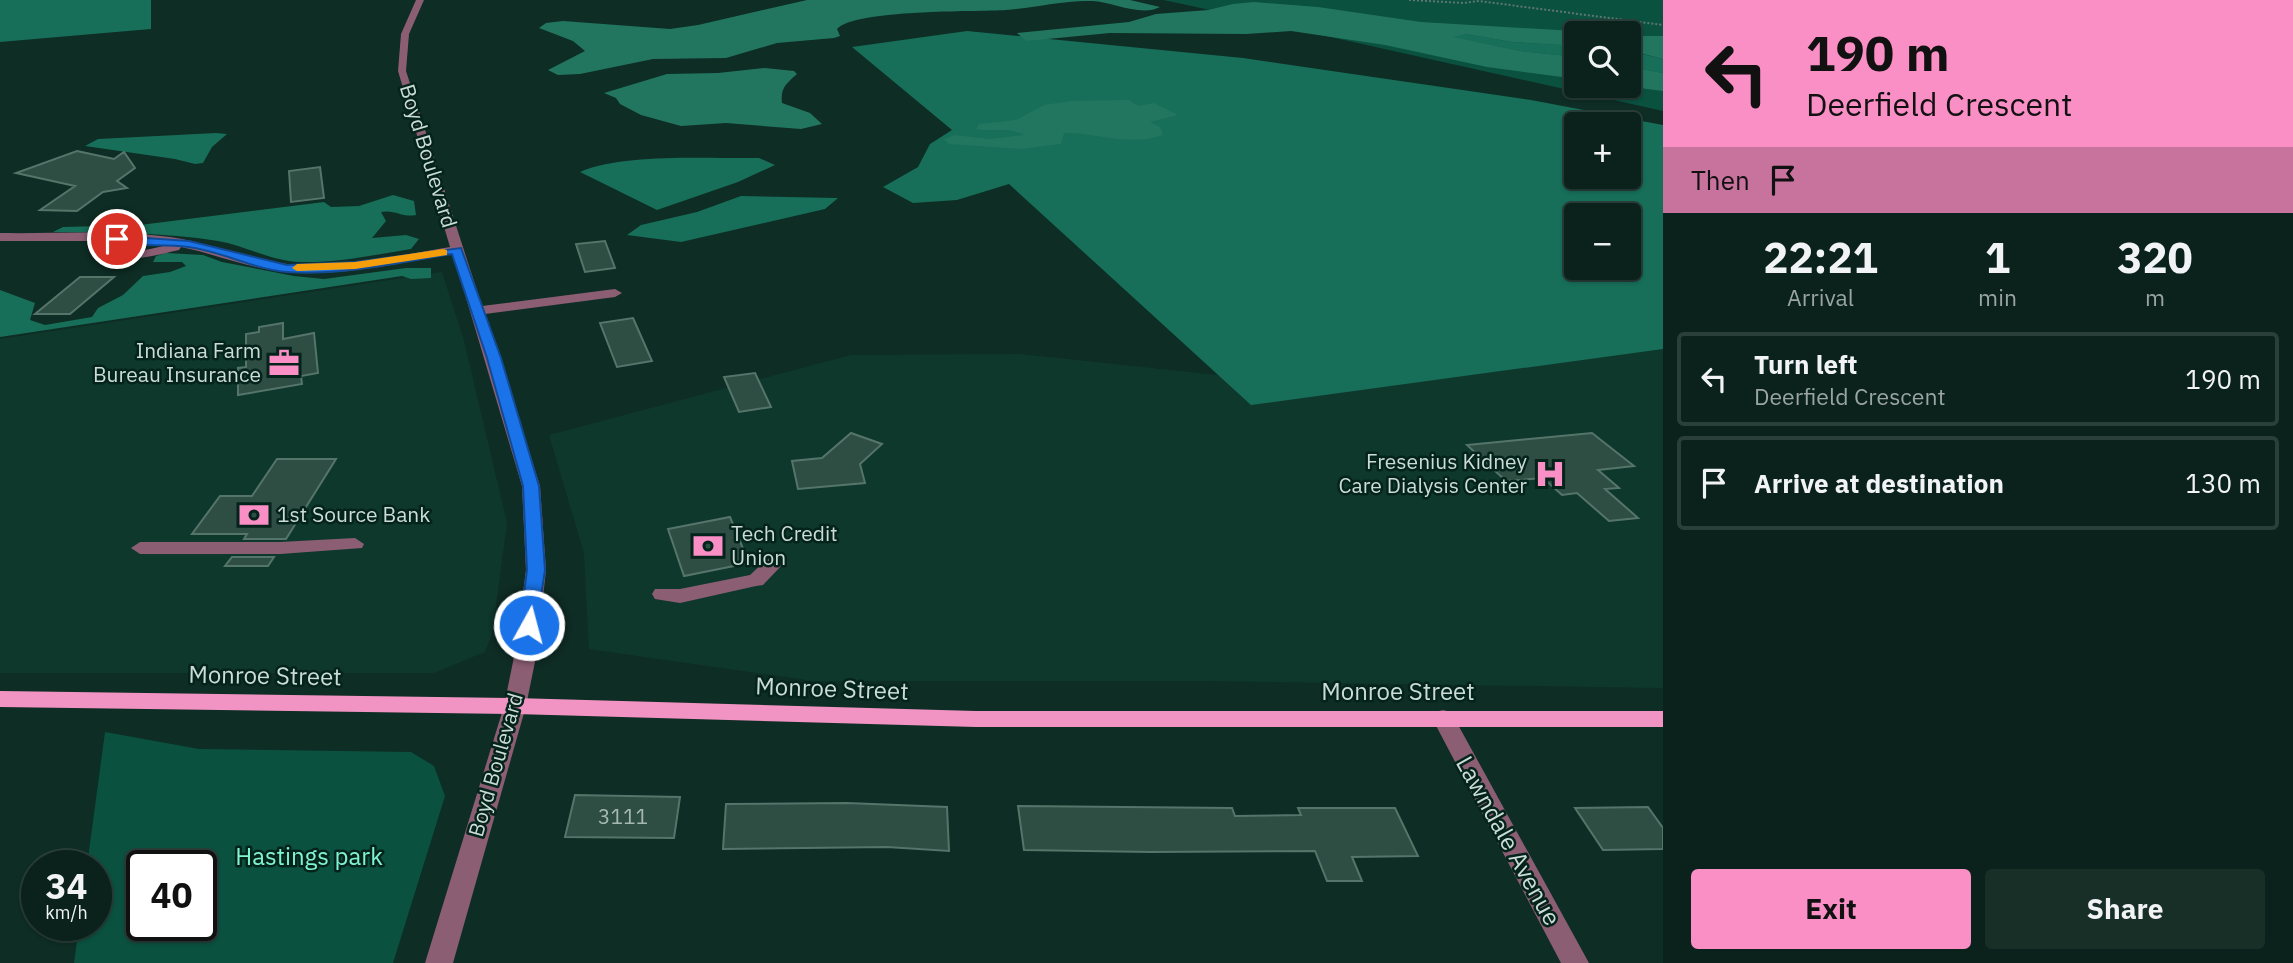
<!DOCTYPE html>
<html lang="en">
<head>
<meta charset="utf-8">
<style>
  :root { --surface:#0a221b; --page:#182f28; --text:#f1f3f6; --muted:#99a4a3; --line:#2a3f3a; --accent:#fa8fc6 }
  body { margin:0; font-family:"IBM Plex Sans",sans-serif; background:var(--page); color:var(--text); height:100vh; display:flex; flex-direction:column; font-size:26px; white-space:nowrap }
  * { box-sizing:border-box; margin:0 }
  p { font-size:23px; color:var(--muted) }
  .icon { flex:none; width:38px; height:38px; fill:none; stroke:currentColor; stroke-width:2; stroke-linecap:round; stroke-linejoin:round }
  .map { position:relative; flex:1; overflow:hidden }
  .panel { display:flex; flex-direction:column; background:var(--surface); width:630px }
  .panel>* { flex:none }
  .guide { background:#fa8fc6; color:#111; overflow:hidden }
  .buttons { position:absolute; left:1564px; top:21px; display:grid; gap:14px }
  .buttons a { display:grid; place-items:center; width:77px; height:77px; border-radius:7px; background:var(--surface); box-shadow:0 2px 5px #0004,0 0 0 2px var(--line); font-size:35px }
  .speed { position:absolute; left:21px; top:850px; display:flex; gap:14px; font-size:35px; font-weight:700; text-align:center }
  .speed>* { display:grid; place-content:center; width:91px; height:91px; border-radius:50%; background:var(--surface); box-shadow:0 2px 5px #0004,0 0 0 2px var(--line); line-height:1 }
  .speed small { font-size:18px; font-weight:400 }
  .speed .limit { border:4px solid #111; border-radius:10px; background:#fff; color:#111 }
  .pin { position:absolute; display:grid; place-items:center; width:60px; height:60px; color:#fff; margin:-30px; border:4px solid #fff; border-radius:50%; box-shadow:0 2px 7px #0007 }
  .me { position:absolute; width:77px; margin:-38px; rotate:7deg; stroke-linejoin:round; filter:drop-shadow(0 0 5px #0008) }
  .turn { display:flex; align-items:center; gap:24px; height:147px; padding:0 28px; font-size:32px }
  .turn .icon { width:91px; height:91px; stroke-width:2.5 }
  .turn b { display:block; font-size:49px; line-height:60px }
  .then { display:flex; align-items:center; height:66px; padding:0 28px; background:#0003; gap:14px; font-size:26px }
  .eta { display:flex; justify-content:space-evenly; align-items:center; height:119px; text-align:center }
  .eta b { font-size:42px; font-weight:800; line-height:49px }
  .primary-button { display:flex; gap:14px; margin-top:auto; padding:14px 28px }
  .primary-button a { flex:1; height:80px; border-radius:7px; background:var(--accent); color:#111; font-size:28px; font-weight:800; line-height:80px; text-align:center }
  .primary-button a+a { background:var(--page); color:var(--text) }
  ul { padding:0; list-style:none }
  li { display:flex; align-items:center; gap:21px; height:94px; margin:0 14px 10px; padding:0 14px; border:4px solid var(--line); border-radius:7px }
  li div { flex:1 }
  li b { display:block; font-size:26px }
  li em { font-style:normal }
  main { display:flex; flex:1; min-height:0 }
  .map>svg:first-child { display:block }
  .built { fill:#0f382d }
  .green { fill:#0a5140; fill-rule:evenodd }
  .forest { fill:#176e59; fill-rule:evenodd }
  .water { fill:#227660 }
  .building { fill:#2e4d43; stroke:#55746a; stroke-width:2 }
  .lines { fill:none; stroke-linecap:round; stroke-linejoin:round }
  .path { stroke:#5e7770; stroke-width:2; stroke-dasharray:2 2; stroke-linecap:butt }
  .minor { fill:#8c5e74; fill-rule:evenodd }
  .major { fill:#f294c3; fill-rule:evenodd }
  .route { fill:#1a73e8; stroke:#114b97; stroke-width:2 }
  .slow { fill:#f59e0b }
  .labels { text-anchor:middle; stroke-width:5; stroke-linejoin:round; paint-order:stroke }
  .street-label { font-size:21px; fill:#cbdcd6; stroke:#04231b }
  .poi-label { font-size:21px; fill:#cbdcd6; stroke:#04231b; text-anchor:end }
  .near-number-label { font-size:21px; fill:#a4b8b1 }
  .near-street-label { font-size:24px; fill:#cbdcd6; stroke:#04231b }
  .near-park-label { font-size:24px; fill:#80f3d0; stroke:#04231b }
</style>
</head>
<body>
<main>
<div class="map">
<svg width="1663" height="963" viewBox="0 0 1663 963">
  <rect width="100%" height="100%" fill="#0e2d24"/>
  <!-- built -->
  <path class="built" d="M442 272 464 341 507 523 492 634 485 652 434 673H0V339Z
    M1663 337V688L1208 681H814L589 649 584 553 549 435 851 355 1021 354 1300 384Z"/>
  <!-- green -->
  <path class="green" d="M1163 0H1663V111L1187 5ZM1577 33H1629V86H1577Z
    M105 732 199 749 411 752 434 766 445 796 393 963H74L79 926H96V866H87ZM142 866H201V926H142Z"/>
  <!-- forest -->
  <path class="forest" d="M0 0H151V29L0 42Z
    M967 31 1243 58 1531 100 1663 125V349L1251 405 1009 184 957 200 913 203 883 187 918 167 930 144 952 130 852 47ZM1577 124H1629V177H1577ZM1577 215H1629V268H1577Z
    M1466 34 1512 42 1577 46V57L1520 51 1452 37Z
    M1629 51 1663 59V73L1629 67Z
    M216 133 227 134 212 147 203 163 195 164 175 159 85 146 98 139Z
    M759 158 775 165 738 182 657 210 580 172C623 153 709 159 759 158Z
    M393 195 414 201 416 215C402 218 395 209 381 212L386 221 372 238 406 235 419 239 411 249C375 255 336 263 300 262 271 261 246 246 218 241 163 232 108 233 53 232L63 227 140 225 324 202 331 207 359 206Z
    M741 196 838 198 825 209 681 242 627 235 641 225 697 212Z
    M166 253 203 255 222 262 294 276 324 279 406 268H431V278L411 279 402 276 0 337V290L35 303 30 320 45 325 92 317 98 308 123 295 143 276 170 272 186 266 182 262H153L156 256Z"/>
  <!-- water -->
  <path class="water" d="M807 0H1130L1160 7C1141 17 1113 2 1092 1 1063 0 1035 8 1006 10 975 12 855 9 837 29L840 36 834 38 777 43 726 58 653 59 580 74 558 75 548 70 585 51 573 41 539 28 546 23 563 21 670 29 698 25Z
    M1254 2 1318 7 1421 22 1609 33H1577V46L1512 42 1466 34 1454 37 1520 51 1577 57V79L1487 67 1385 45 1291 31 1246 34 1110 33 1026 41 1017 33 1129 22 1156 14 1208 10 1233 4Z
    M1629 36H1663V59L1629 50Z
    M1629 67 1663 73V91L1624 86H1629Z
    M765 68 794 71 797 74C787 83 780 88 782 103L810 113 822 124 801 129 726 123 681 126 641 115 620 104 616 98 604 93 667 74 718 73Z
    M1129 100 1138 106 1154 103 1178 115 1150 122 1160 127 1163 135C1129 147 1099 133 1064 133L1061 144 1020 149 949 144 944 139 955 135 989 139 1024 135C1010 127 992 132 976 129L979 124 1016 120 1044 105 1072 101Z"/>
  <!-- building -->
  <path class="building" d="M77 151 114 159 124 152 135 168 117 181 127 188 103 192 77 211 40 210 75 186 16 173Z
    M320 167 324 198 291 202 289 171Z
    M605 241 615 268 585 272 576 244Z
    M80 277H114L70 314H35Z
    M633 318 652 361 617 367 600 323Z
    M283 323V339L314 333 318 373 301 376 302 384 238 395V368L246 367V334L259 332V327Z
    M755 373 771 407 739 412 724 377Z
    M851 433 882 444 860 464 865 483 798 489 792 461 822 458Z
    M1592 433 1634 466 1598 470 1619 488 1605 489 1638 518 1609 521 1577 493 1562 495 1543 478 1506 481 1467 445Z
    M277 459H336L286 539H244L247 534H192L220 496H252Z
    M730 517 749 563 684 576 668 529Z
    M232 557H274L268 566H225Z
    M575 795 680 797 674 838 565 837Z
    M847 803 947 807 949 851 887 847 723 849 726 804Z
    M1018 806 1232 808 1235 816 1301 815 1298 808H1395L1418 856 1352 857 1362 881H1327L1315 851 1150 852 1024 850Z
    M1648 807 1663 828V849L1603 850 1575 808Z"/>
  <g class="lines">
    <!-- path -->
    <path class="path" d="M1409 0 1464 3 1479 1 1663 25"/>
    <!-- minor -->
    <path class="minor" d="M416 0H424L409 34 406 71 482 306 615 289 622 293 615 297 485 314 540 486 546 570 537 652 526 706 453 963H425L504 706 515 652 526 570 522 486 453 254C398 263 342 277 286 272 250 269 216 254 181 247L179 250C149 257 123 264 93 254L88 241H0V233C60 234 122 229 182 239 224 247 263 265 307 265 355 265 403 255 450 247L398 71 401 34ZM101 241 168 245C146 250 124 256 103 249Z
      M355 538 364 544 362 548 280 554H140L131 548 140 542H280Z
      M773 558 780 560 783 564 763 585 756 586 680 603 655 599 652 594 655 589H680L750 575 766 560Z
      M1443 710 1451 712 1589 963H1561L1432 718 1435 712Z"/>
    <!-- major -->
    <path class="major" d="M0 691 515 698 976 711H1663V727H976L515 714 0 707Z"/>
  </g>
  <!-- route -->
  <path class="route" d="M117 236 189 241 287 265 355 262 461 248 501 358 539 486 545 570 536 629H523L520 625 527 570 523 486 487 358 452 254C399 262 341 276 287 272 252 269 222 251 188 247 163 244 138 247 113 242V237Z"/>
  <!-- slow -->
  <path class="slow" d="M443 249 447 250V255L355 269 297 271 292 268 297 264 355 262Z"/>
  <!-- icons -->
  <defs>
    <g id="office-bare" transform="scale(2.415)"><path d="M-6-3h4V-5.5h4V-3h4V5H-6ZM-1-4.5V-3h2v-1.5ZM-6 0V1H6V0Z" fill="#fa8fc6" stroke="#04231b" stroke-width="2.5" paint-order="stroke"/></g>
    <g id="hospital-bare" transform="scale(2.415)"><path d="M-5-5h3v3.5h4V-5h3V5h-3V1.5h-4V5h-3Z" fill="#fa8fc6" stroke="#04231b" stroke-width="2.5" paint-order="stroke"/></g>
    <g id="bank-bare" transform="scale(2.415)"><path d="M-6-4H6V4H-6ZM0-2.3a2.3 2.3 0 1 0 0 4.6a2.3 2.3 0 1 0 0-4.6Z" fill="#fa8fc6" stroke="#04231b" stroke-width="2.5" paint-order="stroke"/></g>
  </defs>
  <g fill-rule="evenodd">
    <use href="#office-bare" x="284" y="363"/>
    <use href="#hospital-bare" x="1550" y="474"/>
    <use href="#bank-bare" x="254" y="515"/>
    <use href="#bank-bare" x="708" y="546"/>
  </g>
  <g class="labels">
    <!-- street labels -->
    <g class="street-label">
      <text transform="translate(428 156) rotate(73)" y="7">Boyd Boulevard</text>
      <text transform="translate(496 765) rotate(-74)" y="7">Boyd Boulevard</text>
    </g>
    <!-- poi labels -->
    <g class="poi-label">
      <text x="261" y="358">Indiana Farm<tspan x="261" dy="24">Bureau Insurance</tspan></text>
      <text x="1527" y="469">Fresenius Kidney<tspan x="1527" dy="24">Care Dialysis Center</tspan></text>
      <text x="277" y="522" text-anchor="start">1st Source Bank</text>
      <text x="731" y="541" text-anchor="start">Tech Credit<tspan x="731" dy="24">Union</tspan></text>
    </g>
    <!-- near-number labels -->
    <g class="near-number-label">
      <text x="623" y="824">3111</text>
    </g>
    <!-- near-street labels -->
    <g class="near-street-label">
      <text transform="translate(265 676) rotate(1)" y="8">Monroe Street</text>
      <text transform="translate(832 689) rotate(2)" y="8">Monroe Street</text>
      <text x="1398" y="700">Monroe Street</text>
      <text transform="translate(1508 841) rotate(61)" y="8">Lawndale Avenue</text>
    </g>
    <!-- near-park labels -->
    <g class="near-park-label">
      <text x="309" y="865">Hastings park</text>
    </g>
  </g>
</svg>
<div class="buttons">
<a><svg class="icon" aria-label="search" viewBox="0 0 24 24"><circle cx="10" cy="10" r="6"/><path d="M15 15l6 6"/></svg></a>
<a>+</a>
<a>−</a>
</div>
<div class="speed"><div>34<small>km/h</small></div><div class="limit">40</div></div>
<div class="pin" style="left:117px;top:239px;background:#d93025"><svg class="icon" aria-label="arrive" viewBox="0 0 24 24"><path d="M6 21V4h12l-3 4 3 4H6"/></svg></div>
<svg class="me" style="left:529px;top:625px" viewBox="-20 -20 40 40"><circle r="17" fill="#1a73e8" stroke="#fff" stroke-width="3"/><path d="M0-11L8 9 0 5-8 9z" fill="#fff"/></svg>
</div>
<section class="panel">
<div class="guide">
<div class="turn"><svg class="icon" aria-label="left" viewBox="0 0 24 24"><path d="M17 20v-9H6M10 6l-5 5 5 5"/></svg><div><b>190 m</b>Deerfield Crescent</div></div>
<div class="then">Then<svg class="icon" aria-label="arrive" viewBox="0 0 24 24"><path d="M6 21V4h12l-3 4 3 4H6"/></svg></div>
</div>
<div class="eta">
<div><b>22:21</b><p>Arrival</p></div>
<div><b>1</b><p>min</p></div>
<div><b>320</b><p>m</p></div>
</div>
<ul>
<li><svg class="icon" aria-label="left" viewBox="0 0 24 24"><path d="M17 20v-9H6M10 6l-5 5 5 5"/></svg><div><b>Turn left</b><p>Deerfield Crescent</p></div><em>190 m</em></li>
<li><svg class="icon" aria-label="arrive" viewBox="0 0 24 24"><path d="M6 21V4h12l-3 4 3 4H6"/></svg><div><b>Arrive at destination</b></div><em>130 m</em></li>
</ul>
<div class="primary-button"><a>Exit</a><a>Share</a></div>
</section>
</main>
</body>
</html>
